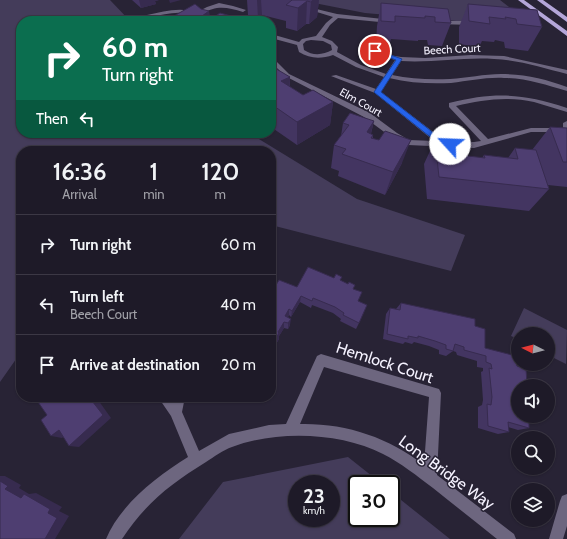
<!DOCTYPE html>
<html lang="en">
<head>
<meta charset="utf-8">
<style>
  :root { --surface:#1e1a28; --page:#2b2734; --text:#f1f3f6; --muted:#a1a1a8; --line:#3c3845 }
  body { margin:0; font-family:Cabin,sans-serif; background:var(--page); color:var(--text); height:100vh; display:flex; flex-direction:column; font-size:15px; white-space:nowrap }
  * { box-sizing:border-box; margin:0 }
  p { font-size:13px; color:var(--muted) }
  .icon { flex:none; width:22px; height:22px; fill:none; stroke:currentColor; stroke-width:2; stroke-linecap:round; stroke-linejoin:round }
  .map { position:relative; flex:1; overflow:hidden }
  .panel { position:absolute; left:16px; top:146px; width:260px; height:256px; display:flex; flex-direction:column; background:var(--surface); border-radius:16px; box-shadow:0 1px 3px #0004,0 0 0 1px var(--line) }
  .panel>* { flex:none }
  .top-card { position:absolute; left:16px; top:16px; width:260px; height:122px; border-radius:16px; box-shadow:0 1px 3px #0004,0 0 0 1px var(--line); background:#0b6e4f; color:#fff; overflow:hidden }
  .needle { width:26px; rotate:276deg }
  .buttons { position:absolute; left:511px; top:327px; display:grid; gap:8px }
  .buttons a { display:grid; place-items:center; width:44px; height:44px; border-radius:50%; background:var(--surface); box-shadow:0 1px 3px #0004,0 0 0 1px var(--line); font-size:20px }
  .speed { position:absolute; left:288px; top:475px; display:flex; gap:8px; font-size:20px; font-weight:700; text-align:center }
  .speed>* { display:grid; place-content:center; width:52px; height:52px; border-radius:50%; background:var(--surface); box-shadow:0 1px 3px #0004,0 0 0 1px var(--line); line-height:1 }
  .speed small { font-size:10px; font-weight:400 }
  .speed .limit { border:2px solid #111; border-radius:6px; background:#fff; color:#111 }
  .pin { position:absolute; display:grid; place-items:center; width:34px; height:34px; color:#fff; margin:-17px; border:2px solid #fff; border-radius:50%; box-shadow:0 1px 4px #0007 }
  .me { position:absolute; width:44px; margin:-22px; rotate:295deg; stroke-linejoin:round; filter:drop-shadow(0 0 3px #0008) }
  .turn { display:flex; align-items:center; gap:14px; height:84px; padding:0 20px; font-size:18px }
  .turn .icon { width:52px; height:52px; stroke-width:2.5 }
  .turn b { display:block; font-size:28px; line-height:34px }
  .then { display:flex; align-items:center; height:38px; padding:0 20px; background:#0003; gap:8px; font-size:15px }
  .eta { display:flex; justify-content:space-evenly; align-items:center; height:68px; text-align:center }
  .eta b { font-size:24px; font-weight:600; line-height:28px }
  ul { padding:0; list-style:none }
  li { display:flex; align-items:center; gap:12px; height:60px; padding:0 20px; border-top:1px solid var(--line) }
  li div { flex:1 }
  li b { display:block; font-size:15px }
  li em { font-style:normal }
  .map>svg:first-child { display:block }
  .green { fill:#443c5a; fill-rule:evenodd }
  .lines { fill:none; stroke-linecap:round; stroke-linejoin:round }
  .minor { fill:#6d667f; fill-rule:evenodd }
  .major { fill:#b4a6d9; fill-rule:evenodd }
  .wall { fill:#433561 }
  .shaded-wall { fill:#372b4f }
  .building { fill:#4e3e71; stroke:#372b4f }
  .route { fill:#2563eb; stroke:#184099 }
  .labels { text-anchor:middle; stroke-width:3; stroke-linejoin:round; paint-order:stroke }
  .far-street-label { font-size:11px; fill:#f5f2ff; stroke:#282335 }
  .near-street-label { font-size:16px; fill:#f5f2ff; stroke:#282335 }
</style>
</head>
<body>
<div class="map">
<svg width="567" height="539" viewBox="0 0 567 539">
  <rect width="100%" height="100%" fill="#282335"/>
  <!-- green -->
  <path class="green" d="M0 0H110L130 21H21V133H249L357 199 465 235 451 271 271 225V151H21V352L0 382Z
    M299 0H500L536 28 365 13Z
    M524 308 567 330 566 364 548 355V334H518V339L511 336Z
    M348 457 382 484H357V518H391V492L450 539H179L223 482ZM297 484H331V518H297Z"/>
  <g class="lines">
    <!-- minor -->
    <path class="minor" d="M219 3 233 6 246 10 243 12C227 7 216 5 202 14L223 21H214L198 16 191 21H184L193 15C179 10 165 14 151 17L152 21H146L144 18 147 15C164 11 179 7 197 12L207 7Z
      M304 6 337 14 392 20V22L390 23 338 18 330 25 322 37 332 41 338 47 337 52 361 65 386 74 395 60 361 48V46H365L389 55 401 57 425 58 471 55 504 56 567 70V74C543 68 519 60 494 59 463 57 432 63 401 61L392 75C411 79 430 80 450 79 467 78 484 74 501 74 524 74 546 79 567 87V91C546 85 526 78 504 78 486 77 469 81 451 83 430 84 410 83 389 78L381 92 445 141 474 142 481 141 449 107V103C495 92 522 93 567 108V112C556 109 545 105 534 102 507 96 482 100 456 106L488 139 531 128H563V123L567 121V132H531L474 148 408 145 391 137 364 117 285 76 271 62V56L289 74 370 113 397 133 409 140 434 141 375 93 331 76 336 75 376 89 384 77 356 67 333 55C321 59 310 59 299 52L297 45 271 38V34L299 42 302 39 316 36 326 23 333 17 304 8ZM311 40 323 41 331 45 332 50C323 55 313 56 304 50L303 44 306 41Z
      M438 21H474L477 23 474 25 436 24 435 23Z
      M321 354 439 389 441 393 437 475 514 534 516 539H497C476 522 454 505 433 488 417 476 401 463 383 454 341 432 276 430 232 447 223 450 214 457 206 462 170 484 145 504 122 539H106C120 505 157 476 188 457L171 416 158 397H185L182 412 199 451 229 434 269 425 286 424 317 356ZM324 367 429 397 424 465C388 437 345 423 300 424Z
      M567 494V526L563 539H549L560 501 562 496Z"/>
    <!-- major -->
    <path class="major" d="M518 0H524L567 31V36Z
      M537 0H543L567 17V22Z"/>
  </g>
  <!-- wall -->
  <path class="wall" d="M132 0H159L155 1 156 4 141 8Z
    M247 0H319L317 17 309 24H306L297 31 286 28V21L262 15 258 18 248 15Z
    M381 3 448 9 451 23 442 46 428 45 427 40H418V41L391 39 389 45 376 44 377 26Z
    M468 4 537 10 542 27 528 51 505 48 504 42 495 40 494 42 482 41 479 47 459 44V27Z
    M271 68 290 77V87L303 95 333 102 330 125 297 145 271 127Z
    M374 121 371 134 373 135V138L402 163 385 195 338 176 339 171 331 168 334 145 341 136 343 123Z
    M550 127 567 128V187L548 185 549 189 529 211 427 199 424 164 435 140 468 156 482 158 484 155 508 158 515 148 532 150Z
    M341 281 354 289 358 301 359 323 356 329 340 321 341 319 333 313 312 305 311 308 300 302 291 317 289 315 288 317 290 325 288 329 284 328 279 336V339L276 344V348L273 353 271 352V289L273 290Z
    M401 303 475 326 485 348 517 366 529 428 518 430 508 427 509 432 498 434 478 428V407L482 405 483 400 481 372 483 371V368L477 367V361L457 355 456 352 453 351 446 356 439 354V350L429 346 414 342 412 344 405 342 403 344 383 339 386 314 390 308 396 309Z"/>
  <!-- shaded-wall -->
  <path class="shaded-wall" d="M139 0H159L155 1 156 4 141 8Z
    M169 0H181L170 3Z
    M257 0H261L262 15 258 18Z
    M313 0H319L317 17 309 24 311 2Z
    M307 1 306 24 297 31 298 8Z
    M209 11 211 21 202 16Z
    M240 17V21H233Z
    M290 77 289 101 281 81Z
    M333 102 330 125 297 145V122Z
    M374 121 368 144 367 132Z
    M411 140 402 163 385 195 393 172Z
    M301 296 300 302 291 317 292 311Z
    M289 309V315L285 322V316Z
    M291 319 290 325 288 329V323Z
    M284 322V328L279 336V339L276 344V348L273 353V341Z
    M89 397H96L111 418 79 447 69 446Z
    M59 430 69 432 62 438 51 436Z
    M0 476H5L21 485 19 488 29 494 36 493 62 507 59 511 69 516 55 539H45L5 489 0 481Z"/>
  <!-- building -->
  <path class="building" d="M291 0H313L311 2 307 1 298 8 286 5 292 0Z
    M381 3 448 9 451 23 435 22V17L425 16V18L395 16V22L381 21Z
    M195 4 201 9 209 11 202 16 211 19 220 13 235 17H240L233 21H169L167 20Z
    M468 4 537 10 542 27 517 24 516 19 505 17 506 19 489 17 490 24 469 21Z
    M273 67 290 77 281 81 303 95 313 90 333 102 297 122 271 104V68Z
    M350 113 374 121 367 132 373 135 371 138 379 140 385 131 411 140 393 172 342 154 346 149 334 145 349 125 343 123Z
    M550 127 567 128V162H563Z
    M435 140 465 144 468 156 485 158 484 155 518 159 515 148 536 150 549 189 439 177Z
    M308 267 334 278 336 274 342 277 340 280 348 284 349 282 355 285 353 289 362 292 358 301 367 305 359 323 343 315 344 313 335 307 313 298 312 301 301 296 292 311 289 309 285 316 291 319 288 323 284 322 278 332 279 333 275 340 273 341 276 342 273 348 271 347V289L273 290 279 280 297 287Z
    M401 303 475 319V326L485 329V348L516 356 517 366 526 368 527 386H518V416H529V428L508 422 509 432 488 426 487 404 491 405 492 397 489 368 492 369 491 364 486 362V356L464 350V347L455 344 453 351 446 349V345L435 341 418 336V338L408 336V339L387 334 390 308 400 310Z
    M38 397H89L103 415 69 446 59 430 51 436 41 420 47 415 36 399Z
    M0 481 8 486 5 489 21 498 24 494 50 509 48 513 57 518 45 539H0Z"/>
  <!-- route -->
  <path class="route" d="M373 50H377L402 59 381 92 444 141 452 142V145L439 144 375 93 374 92 396 60 373 52Z"/>
  <g class="labels">
    <!-- far-street labels -->
    <g class="far-street-label">
      <text transform="translate(452 49) rotate(-3)" y="4">Beech Court</text>
      <text transform="translate(361 102) rotate(29)" y="4">Elm Court</text>
    </g>
    <!-- near-street labels -->
    <g class="near-street-label">
      <text transform="translate(385 362) rotate(18)" y="6">Hemlock Court</text>
      <text transform="translate(447 472) rotate(36)" y="6">Long Bridge Way</text>
    </g>
  </g>
</svg>
<div class="buttons">
<a><svg class="needle" viewBox="-14 -14 28 28"><path d="M0-13l5 13h-10z" fill="#e53935"/><path d="M0 13l5-13h-10z" fill="#a1a1a8"/></svg></a>
<a><svg class="icon" aria-label="sound" viewBox="0 0 24 24"><path d="M4 9h4l5-4v14l-5-4H4zM17 9q2 3 0 6"/></svg></a>
<a><svg class="icon" aria-label="search" viewBox="0 0 24 24"><circle cx="10" cy="10" r="6"/><path d="M15 15l6 6"/></svg></a>
<a><svg class="icon" aria-label="layers" viewBox="0 0 24 24"><path d="M12 4l9 5-9 5-9-5zM3 14l9 5 9-5"/></svg></a>
</div>
<div class="speed"><div>23<small>km/h</small></div><div class="limit">30</div></div>
<div class="pin" style="left:375px;top:51px;background:#d93025"><svg class="icon" aria-label="arrive" viewBox="0 0 24 24"><path d="M6 21V4h12l-3 4 3 4H6"/></svg></div>
<svg class="me" style="left:450px;top:144px" viewBox="-20 -20 40 40"><circle r="19" fill="#fff"/><path d="M0-13L10 11 0 6-10 11z" fill="#2563eb"/></svg>
<div class="top-card">
<div class="turn"><svg class="icon" aria-label="right" viewBox="0 0 24 24"><path d="M7 20v-9h11M14 6l5 5-5 5"/></svg><div><b>60 m</b>Turn right</div></div>
<div class="then">Then<svg class="icon" aria-label="left" viewBox="0 0 24 24"><path d="M17 20v-9H6M10 6l-5 5 5 5"/></svg></div>
</div>
<section class="panel">
<div class="eta">
<div><b>16:36</b><p>Arrival</p></div>
<div><b>1</b><p>min</p></div>
<div><b>120</b><p>m</p></div>
</div>
<ul>
<li><svg class="icon" aria-label="right" viewBox="0 0 24 24"><path d="M7 20v-9h11M14 6l5 5-5 5"/></svg><div><b>Turn right</b></div><em>60 m</em></li>
<li><svg class="icon" aria-label="left" viewBox="0 0 24 24"><path d="M17 20v-9H6M10 6l-5 5 5 5"/></svg><div><b>Turn left</b><p>Beech Court</p></div><em>40 m</em></li>
<li><svg class="icon" aria-label="arrive" viewBox="0 0 24 24"><path d="M6 21V4h12l-3 4 3 4H6"/></svg><div><b>Arrive at destination</b></div><em>20 m</em></li>
</ul>
</section>
</div>
</body>
</html>
